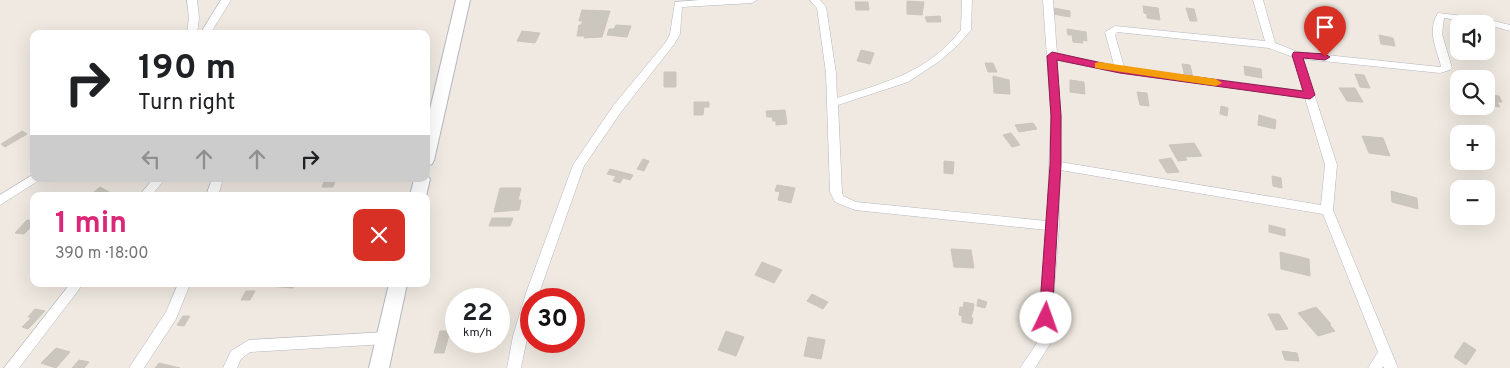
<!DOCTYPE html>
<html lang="en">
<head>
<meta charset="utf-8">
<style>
  :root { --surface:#fff; --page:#f2f2f2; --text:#202124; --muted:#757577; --accent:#db2777 }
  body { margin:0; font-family:Overpass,sans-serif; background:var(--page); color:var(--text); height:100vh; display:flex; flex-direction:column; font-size:19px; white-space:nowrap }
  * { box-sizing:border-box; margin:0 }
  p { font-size:16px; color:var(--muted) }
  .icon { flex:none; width:28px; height:28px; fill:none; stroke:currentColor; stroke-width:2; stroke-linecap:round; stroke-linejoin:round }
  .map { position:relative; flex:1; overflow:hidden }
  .panel { position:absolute; left:30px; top:192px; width:400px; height:95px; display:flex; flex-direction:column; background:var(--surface); border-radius:10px; box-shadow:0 5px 20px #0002 }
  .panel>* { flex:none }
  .banner { position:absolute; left:30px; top:30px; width:400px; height:152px; border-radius:10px; box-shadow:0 5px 20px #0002; background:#fff; color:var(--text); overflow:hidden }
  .tools { position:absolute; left:1450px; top:15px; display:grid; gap:10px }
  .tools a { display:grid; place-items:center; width:45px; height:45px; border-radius:10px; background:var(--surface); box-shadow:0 5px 20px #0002; font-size:25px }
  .speed { position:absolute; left:445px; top:288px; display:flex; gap:10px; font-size:25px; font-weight:700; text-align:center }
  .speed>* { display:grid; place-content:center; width:65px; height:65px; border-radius:50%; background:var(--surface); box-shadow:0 5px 20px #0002; line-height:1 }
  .speed small { font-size:12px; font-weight:400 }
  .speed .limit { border:8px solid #d22; background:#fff; color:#111 }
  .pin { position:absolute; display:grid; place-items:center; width:42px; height:42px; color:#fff; margin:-51px -21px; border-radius:50% 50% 50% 0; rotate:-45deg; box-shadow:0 0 5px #0007 }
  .pin .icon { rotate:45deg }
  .me { position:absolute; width:55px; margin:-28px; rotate:3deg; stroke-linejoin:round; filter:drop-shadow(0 0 4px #0008) }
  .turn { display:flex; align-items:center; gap:18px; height:105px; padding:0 25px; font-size:22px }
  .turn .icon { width:65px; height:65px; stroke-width:2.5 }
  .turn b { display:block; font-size:35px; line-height:42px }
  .lanes { display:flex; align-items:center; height:48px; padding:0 25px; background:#0003; justify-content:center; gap:25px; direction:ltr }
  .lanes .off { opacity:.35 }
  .round { display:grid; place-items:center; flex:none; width:52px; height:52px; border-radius:10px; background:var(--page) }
  .overview { display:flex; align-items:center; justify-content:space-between; height:85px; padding:0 25px }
  h1 { font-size:30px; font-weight:700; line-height:38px; color:var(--accent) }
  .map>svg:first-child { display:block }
  .building { fill:#cbc7bf; stroke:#cbc5ba }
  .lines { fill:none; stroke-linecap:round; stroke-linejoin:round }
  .minor-casing { stroke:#b4b7c1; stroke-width:1 }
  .secondary-casing { stroke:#b4b7c1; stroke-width:2 }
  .minor { fill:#fff; fill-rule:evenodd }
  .secondary { fill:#fff; fill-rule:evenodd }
  .route { fill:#db2777; stroke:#8e194d }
  .slow { fill:#f59e0b }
</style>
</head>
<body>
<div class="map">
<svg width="1510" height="368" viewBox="0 0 1510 368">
  <rect width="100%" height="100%" fill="#efe9e1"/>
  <!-- building -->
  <path class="building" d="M907 1 924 2 922 15 907 14Z
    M855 2H868L869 10H856Z
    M1143 6 1158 8 1160 20 1147 18V14L1144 13Z
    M1054 8 1070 11V17L1053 14Z
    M1186 8 1194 9 1197 21H1190Z
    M582 10 610 11 602 37 584 38 585 36H577L579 25H581L583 21H579Z
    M940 16 941 22H927L925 17Z
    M616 25 631 26 627 37 607 35 609 29H614Z
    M1067 29 1086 32 1087 41 1082 40 1083 43 1073 42 1072 35H1068Z
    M522 31 540 33 535 43 517 41Z
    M1379 35 1393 38 1395 46 1381 44Z
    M861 50 874 53 870 64 857 61Z
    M985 63H993L997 72H988Z
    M1182 64 1190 65 1193 78 1185 77Z
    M1244 66 1261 69 1262 78 1245 75Z
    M664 72H676V87H664Z
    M1355 74 1364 75 1370 88 1360 87Z
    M993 76 1009 80 1010 94 994 93Z
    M1070 80 1084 82 1085 94 1070 92Z
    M1339 88H1355L1363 102 1347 101Z
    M1137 92 1147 93 1149 106 1140 105Z
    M1486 94 1499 96 1502 102H1497L1500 107 1488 105Z
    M694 102H709V107H704L703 115H694Z
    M1221 106 1228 108 1227 116 1220 114Z
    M785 110 787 124 776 125V121H773L772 117H767L766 111Z
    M1259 115 1276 120 1275 129 1258 125Z
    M1033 123 1037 129 1019 132 1015 125Z
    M22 131 27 134 5 147 1 144Z
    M1011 133 1020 145 1012 147 1003 135Z
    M1362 136 1383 138 1390 156 1369 153Z
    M1194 143 1202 156 1185 157 1187 160 1178 161 1169 145Z
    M1171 158 1179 172 1167 173 1159 160Z
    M643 159 649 161 644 171 637 169Z
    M944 161 954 162 953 174 944 173Z
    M610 169 633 175 630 180 623 178 620 183 613 181 616 176 607 174Z
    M1272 176 1281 178 1282 188 1273 186Z
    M325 179H336L333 187H322Z
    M777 185 795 188 791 203 778 200 780 192 775 191Z
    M100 187 111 193 106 196H102L94 192Z
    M500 188H521L518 200H521L519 210 494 212Z
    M1391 191 1417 198 1418 209 1392 202Z
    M492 218H513L510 226H489Z
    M27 220 34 221V224L24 234 15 233Z
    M1269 225 1285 229V236L1269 232Z
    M951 249 971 250 974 268 954 267Z
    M1280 252 1309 259 1310 276 1281 269Z
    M762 262 782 270 774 283 755 275Z
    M271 284H295L293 288 270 286Z
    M246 291H255L250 300H241Z
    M812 294 828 302 823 309 807 301Z
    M978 299 987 302 985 308 977 306Z
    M964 302 974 304 973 311 963 308Z
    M960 307 973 310 971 318 959 315Z
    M1316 307 1331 324H1329L1335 331 1318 336 1298 313Z
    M35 309 45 311 28 329 22 327 31 318 28 317Z
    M1268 314H1279L1288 329 1276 330Z
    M962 315 973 318 972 324 962 322Z
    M183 316H190L184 326 177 325Z
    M440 331H450L444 353H434Z
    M726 331 744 337 736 356 718 350Z
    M808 337 825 340 821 359 804 356Z
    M1464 342 1476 350 1466 365 1454 357Z
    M56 348 70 352 56 368 41 363Z
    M1282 351 1297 353 1299 361 1285 360Z
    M79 360 89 362 84 368H72Z
    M159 363 180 368H155Z"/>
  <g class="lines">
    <!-- minor casing -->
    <g class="minor-casing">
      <path id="minor" d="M187 0H197L199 18 197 34H187L189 18Z
        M221 0H231L210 34H200Z
        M700 0H757L752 3 682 7 680 34 675 43 621 112 584 166 537 299H531V319L521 368H507L513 336 526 293 573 165 613 106 666 42 670 34 675 2Z
        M810 0H820L826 7 836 73 837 98C886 82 927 73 961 30L962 0H972L971 30 958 45 941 60 908 82 838 105 842 192 843 196 856 202 1047 221 1051 116 1043 0H1053L1057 54 1114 65 1105 32 1115 26 1265 41 1253 0H1263L1275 43 1298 52 1440 67 1441 66C1436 48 1427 30 1438 13L1482 18 1510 25V31L1486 24 1444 18 1442 34 1452 68 1450 70 1440 73 1303 59 1337 165 1333 210 1398 368H1384L1383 366 1382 368H1368L1378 352 1323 214 1060 170 1059 226 1050 344 1035 368H1020L1037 343 1047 230 855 210 835 202 830 192 826 73 818 15 817 8ZM1117 32 1269 48 1293 57 1303 91 1124 67 1115 35ZM1057 60 1120 73 1305 98 1325 165 1321 205 1060 162 1061 116Z
        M34 174V179H39L38 181 0 205V195Z
        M153 179H165L151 196H139Z
        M212 179H223L218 196H206Z
        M70 284H83L19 368H4Z
        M178 284H190L176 319 144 368H129L166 312Z
        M386 332 391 334 393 338 391 342 386 344 250 352 241 359 237 368H223L231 351 249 340Z"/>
    </g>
    <!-- secondary casing -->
    <g class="secondary-casing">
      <path id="secondary" d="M456 0H470L434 160 432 164 426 166V126Z
        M426 174 430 179 426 196H410L414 179H426Z
        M389 284H407L389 368H369Z"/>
    </g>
    <!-- minor -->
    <use href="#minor" class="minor"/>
    <!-- secondary -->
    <use href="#secondary" class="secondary"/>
  </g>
  <!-- route -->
  <path class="route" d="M1052 52 1120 67 1303 91 1292 55 1294 52 1325 54 1330 57 1325 60 1303 58 1315 95 1310 99 1120 73 1057 60 1061 116V165L1052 318 1050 322 1046 323 1041 322 1039 318 1050 165 1051 116 1047 56Z"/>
  <!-- slow -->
  <path class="slow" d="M1099 62 1216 79 1222 83 1216 86 1095 68V63Z"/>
</svg>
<div class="tools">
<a><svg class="icon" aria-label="sound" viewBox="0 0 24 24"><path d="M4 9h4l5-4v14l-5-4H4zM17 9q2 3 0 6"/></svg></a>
<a><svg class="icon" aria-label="search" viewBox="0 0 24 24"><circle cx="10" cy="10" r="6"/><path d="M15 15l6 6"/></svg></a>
<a>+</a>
<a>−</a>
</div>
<div class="speed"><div>22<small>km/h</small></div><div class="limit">30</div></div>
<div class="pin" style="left:1325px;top:57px;background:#d93025"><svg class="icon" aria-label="arrive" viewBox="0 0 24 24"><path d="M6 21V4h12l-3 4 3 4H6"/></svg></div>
<svg class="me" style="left:1046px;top:318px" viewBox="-20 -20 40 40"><circle r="19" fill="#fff"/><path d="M0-13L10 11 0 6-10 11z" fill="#db2777"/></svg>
<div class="banner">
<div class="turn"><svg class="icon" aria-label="right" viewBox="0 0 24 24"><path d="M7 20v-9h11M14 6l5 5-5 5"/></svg><div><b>190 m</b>Turn right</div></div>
<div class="lanes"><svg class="icon off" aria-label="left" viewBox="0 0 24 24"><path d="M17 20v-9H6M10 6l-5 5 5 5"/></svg><svg class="icon off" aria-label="ahead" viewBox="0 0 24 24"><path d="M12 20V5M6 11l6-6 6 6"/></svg><svg class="icon off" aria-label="ahead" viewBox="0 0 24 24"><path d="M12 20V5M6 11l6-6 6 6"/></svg><svg class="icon" aria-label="right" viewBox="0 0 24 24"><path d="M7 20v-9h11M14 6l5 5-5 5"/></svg></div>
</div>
<section class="panel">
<div class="overview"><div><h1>1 min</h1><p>390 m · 18:00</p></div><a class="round" style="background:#d93025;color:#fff"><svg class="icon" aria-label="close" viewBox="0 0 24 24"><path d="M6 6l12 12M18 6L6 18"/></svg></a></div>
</section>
</div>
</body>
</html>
